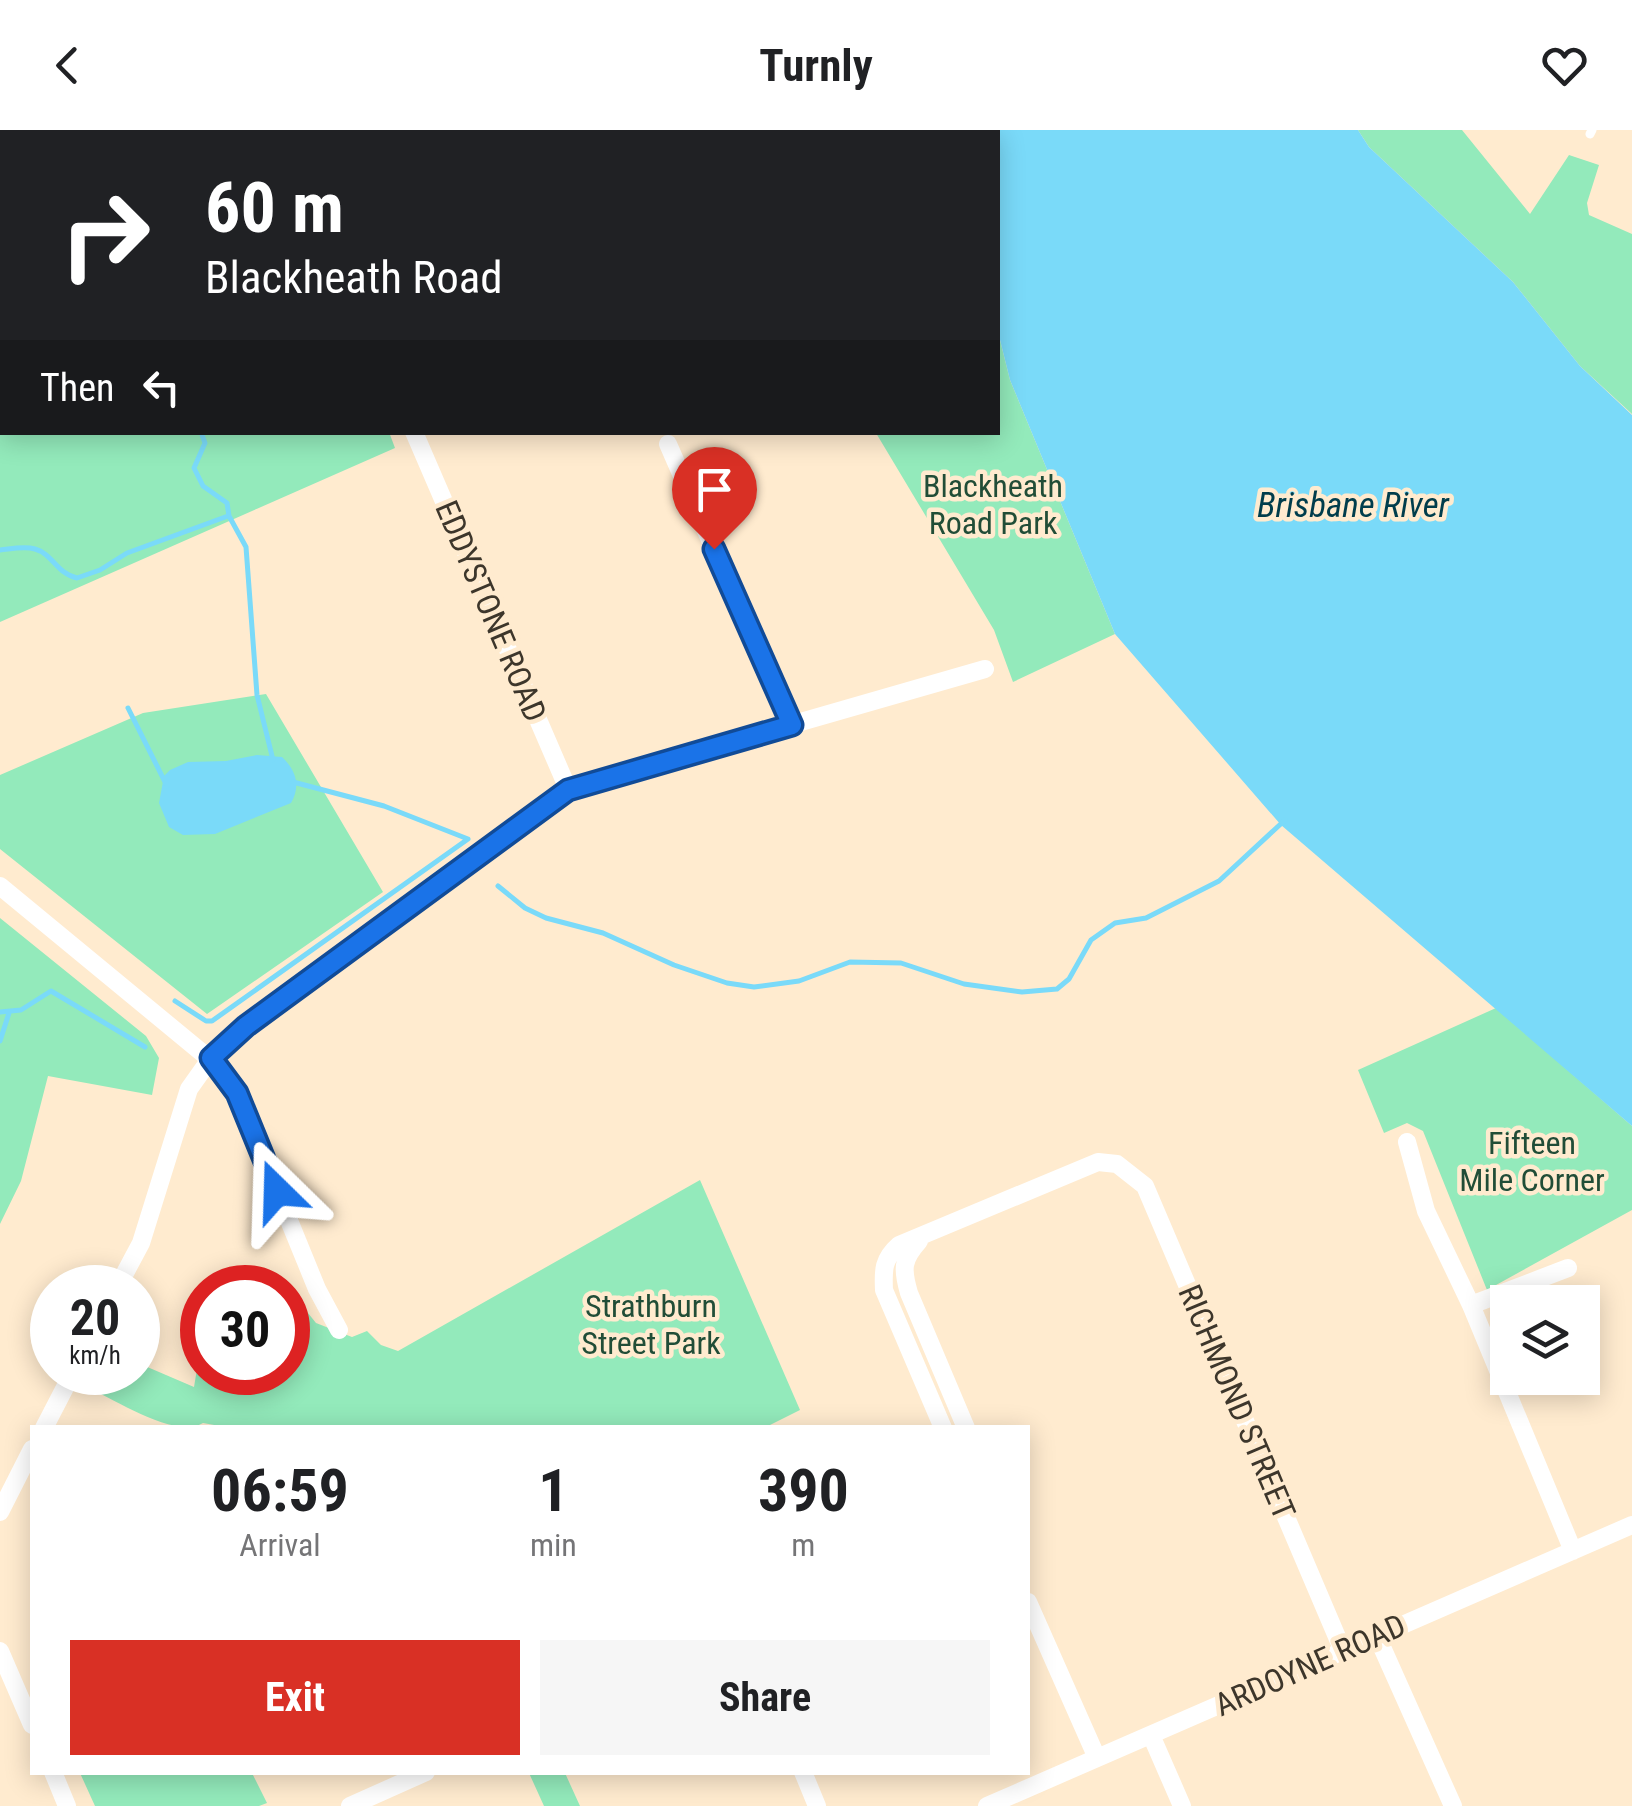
<!DOCTYPE html>
<html lang="en">
<head>
<meta charset="utf-8">
<style>
  :root { --surface:#fff; --page:#f6f6f6; --text:#202124; --muted:#757577; --accent:#d93025 }
  body { margin:0; font-family:"Roboto Condensed",sans-serif; background:var(--page); color:var(--text); height:100vh; display:flex; flex-direction:column; font-size:38px; white-space:nowrap }
  * { box-sizing:border-box; margin:0 }
  p { font-size:32px; color:var(--muted) }
  .icon { flex:none; width:55px; height:55px; fill:none; stroke:currentColor; stroke-width:2; stroke-linecap:round; stroke-linejoin:round }
  .map { position:relative; flex:1; overflow:hidden }
  .details { position:absolute; left:30px; top:1295px; width:1000px; height:350px; display:flex; flex-direction:column; background:var(--surface); border-radius:0px; box-shadow:0 5px 25px #0003 }
  .details>* { flex:none }
  .guide { position:absolute; left:0px; top:0px; width:1000px; height:305px; box-shadow:0 5px 25px #0003; background:#202124; color:#fff; overflow:hidden }
  .tools { position:absolute; left:1490px; top:1155px; display:grid; gap:20px }
  .tools a { display:grid; place-items:center; width:110px; height:110px; border-radius:0px; background:var(--surface); box-shadow:0 5px 25px #0003; font-size:50px }
  .speed { position:absolute; left:30px; top:1135px; display:flex; gap:20px; font-size:50px; font-weight:700; text-align:center }
  .speed>* { display:grid; place-content:center; width:130px; height:130px; border-radius:50%; background:var(--surface); box-shadow:0 5px 25px #0003; line-height:1 }
  .speed small { font-size:25px; font-weight:400 }
  .speed .limit { border:15px solid #d22; background:#fff; color:#111 }
  .pin { position:absolute; display:grid; place-items:center; width:85px; height:85px; color:#fff; margin:-102px -42px; border-radius:50% 50% 50% 0; rotate:-45deg; box-shadow:0 0 10px #0007 }
  .pin .icon { rotate:45deg }
  .me { position:absolute; width:110px; margin:-55px; rotate:338deg; stroke-linejoin:round; filter:drop-shadow(0 0 8px #0008) }
  .turn { display:flex; align-items:center; gap:35px; height:210px; padding:0 40px; font-size:45px }
  .turn .icon { width:130px; height:130px; stroke-width:2.5 }
  .turn b { display:block; font-size:70px; line-height:85px }
  .then { display:flex; align-items:center; height:95px; padding:0 40px; background:#0003; gap:20px; font-size:38px }
  .eta { display:flex; justify-content:space-evenly; align-items:center; height:170px; text-align:center }
  .eta b { font-size:60px; font-weight:700; line-height:70px }
  .action { display:flex; gap:20px; margin-top:auto; padding:20px 40px }
  .action a { flex:1; height:115px; border-radius:0px; background:var(--accent); color:#fff; font-size:40px; font-weight:700; line-height:115px; text-align:center }
  .action a+a { background:var(--page); color:var(--text) }
  header { display:flex; justify-content:space-between; align-items:center; height:130px; padding:0 40px; background:var(--surface); font-size:45px; font-weight:700 }
  .map>svg:first-child { display:block }
  .green { fill:#93eabb }
  .water { fill:#7adaf9 }
  .lines { fill:none; stroke-linecap:round; stroke-linejoin:round }
  .stream { stroke:#7adaf9; stroke-width:5 }
  .lane { stroke:#fff; stroke-width:9 }
  .street { stroke:#fff; stroke-width:18 }
  .route-casing { stroke:#114b97; stroke-width:25 }
  .route { stroke:#1a73e8; stroke-width:18 }
  .labels { text-anchor:middle; stroke-width:9; stroke-linejoin:round; paint-order:stroke }
  .park-label { font-size:32px; fill:#214d37; stroke:#ffebcf }
  .street-label { font-size:32px; fill:#3d362b; stroke:#ffebcf }
  .water-label { font-size:35px; font-style:italic; fill:#003d4c; stroke:#ffebcf }
</style>
</head>
<body>
<header><svg class="icon" aria-label="back" viewBox="0 0 24 24"><path d="M15 5l-7 7 7 7"/></svg>Turnly<svg class="icon" aria-label="heart" viewBox="0 0 24 24"><path d="M12 20l-8-8c-3-5 5-10 8-4 3-6 11-1 8 4z"/></svg></header>
<div class="map">
<svg width="1632" height="1676" viewBox="0 0 1632 1676">
  <rect width="100%" height="100%" fill="#ffebcf"/>
  <!-- green -->
  <path class="green" d="M0 0 315 2H2V302H389L395 318 0 492Z
    M1358 0H1462L1530 84 1569 25 1599 35 1587 73 1589 85 1632 104V284L1580 236 1513 152 1369 17Z
    M998 202 1010 250 1115 504 1013 552 994 500 876 303 998 302Z
    M266 564 383 762 207 884 0 719V645L143 583Z
    M0 788 146 906 159 928 152 965 48 946 21 1051 0 1094Z
    M1496 878 1632 996V1080L1487 1160 1423 1001 1407 993 1384 1003 1358 940Z
    M700 1050 800 1280 764 1298H231L203 1293C176 1310 114 1269 87 1257L95 1243 138 1242V1233L194 1257 202 1209V1242H288V1176L300 1173 316 1193 352 1207 367 1201 381 1215 398 1221Z
    M80 1643H252L267 1673 259 1676H95Z
    M529 1643H565L580 1676H544Z"/>
  <!-- water -->
  <path class="water" d="M939 0H1358L1369 17 1513 152 1580 236 1632 285V996L1281 695 1115 504 1010 250 998 202V2Z
    M257 625 282 627C296 640 301 656 291 673L215 704 183 705 169 697 159 673 164 646 170 640 188 632 226 631Z"/>
  <g class="lines">
    <!-- stream -->
    <path class="stream" d="M19 2V0
      M201 302 205 313 194 338 203 356 227 373 229 386 246 417 257 565 273 630
      M0 420C11 419 24 416 35 419 53 424 57 444 77 448L100 440 127 423 228 386
      M128 578 167 656
      M498 756 525 778 546 788 603 803 674 835 727 853 754 857 799 851 850 832 901 833 964 854 1022 862 1057 859 1069 849 1091 810 1115 793 1146 788 1219 751 1285 690
      M175 871 206 891H212L468 709 384 676 293 652
      M0 882 21 880 51 861 145 917
      M0 911 9 883"/>
    <!-- lane -->
    <path class="lane" d="M1590 4 1592 0"/>
    <!-- street -->
    <path class="street" d="M414 302 568 659
      M668 314 791 595
      M0 756 223 940 237 963 317 1159 339 1200
      M1407 1012 1426 1081 1471 1175 1573 1421
      M919 1111C902 1130 902 1139 909 1163L966 1298
      M117 1158 141 1113 189 959 211 928 246 896 568 659 985 539
      M1471 1175 1568 1138
      M44 1298 73 1242
      M943 1298 884 1160C883 1140 883 1129 899 1115L1098 1032 1117 1034 1145 1056 1343 1521
      M0 1382 32 1319
      M1028 1472 1097 1628
      M1377 1506 1453 1676
      M0 1521 32 1595
      M1151 1605 1182 1676
      M53 1642 67 1676
      M803 1642 817 1676
      M350 1676 426 1642
      M987 1676 1632 1395"/>
  </g>
  <g class="lines">
    <!-- route casing -->
    <g class="route-casing">
      <path id="route" d="M277 1061 237 963 211 928 246 896 568 660 792 595 714 419"/>
    </g>
    <!-- route -->
    <use href="#route" class="route"/>
  </g>
  <g class="labels">
    <!-- park labels -->
    <g class="park-label">
      <text x="993" y="367">Blackheath<tspan x="993" dy="37">Road Park</tspan></text>
      <text x="1532" y="1024">Fifteen<tspan x="1532" dy="37">Mile Corner</tspan></text>
      <text x="651" y="1187">Strathburn<tspan x="651" dy="37">Street Park</tspan></text>
    </g>
    <!-- street labels -->
    <g class="street-label">
      <text transform="translate(491 481) rotate(67)" y="11">EDDYSTONE ROAD</text>
      <text transform="translate(1237 1272) rotate(67)" y="11">RICHMOND STREET</text>
      <text transform="translate(1310 1535) rotate(-24)" y="11">ARDOYNE ROAD</text>
    </g>
    <!-- water labels -->
    <g class="water-label">
      <text x="1353" y="387">Brisbane River</text>
    </g>
  </g>
</svg>
<div class="tools">
<a><svg class="icon" aria-label="layers" viewBox="0 0 24 24"><path d="M12 4l9 5-9 5-9-5zM3 14l9 5 9-5"/></svg></a>
</div>
<div class="speed"><div>20<small>km/h</small></div><div class="limit">30</div></div>
<div class="pin" style="left:714px;top:419px;background:#d93025"><svg class="icon" aria-label="arrive" viewBox="0 0 24 24"><path d="M6 21V4h12l-3 4 3 4H6"/></svg></div>
<svg class="me" style="left:277px;top:1061px" viewBox="-20 -20 40 40"><path d="M0-17L14 15 0 8-14 15z" fill="#1a73e8" stroke="#fff" stroke-width="4"/></svg>
<div class="guide">
<div class="turn"><svg class="icon" aria-label="right" viewBox="0 0 24 24"><path d="M7 20v-9h11M14 6l5 5-5 5"/></svg><div><b>60 m</b>Blackheath Road</div></div>
<div class="then">Then<svg class="icon" aria-label="left" viewBox="0 0 24 24"><path d="M17 20v-9H6M10 6l-5 5 5 5"/></svg></div>
</div>
<section class="details">
<div class="eta">
<div><b>06:59</b><p>Arrival</p></div>
<div><b>1</b><p>min</p></div>
<div><b>390</b><p>m</p></div>
</div>
<div class="action"><a>Exit</a><a>Share</a></div>
</section>
</div>
</body>
</html>
